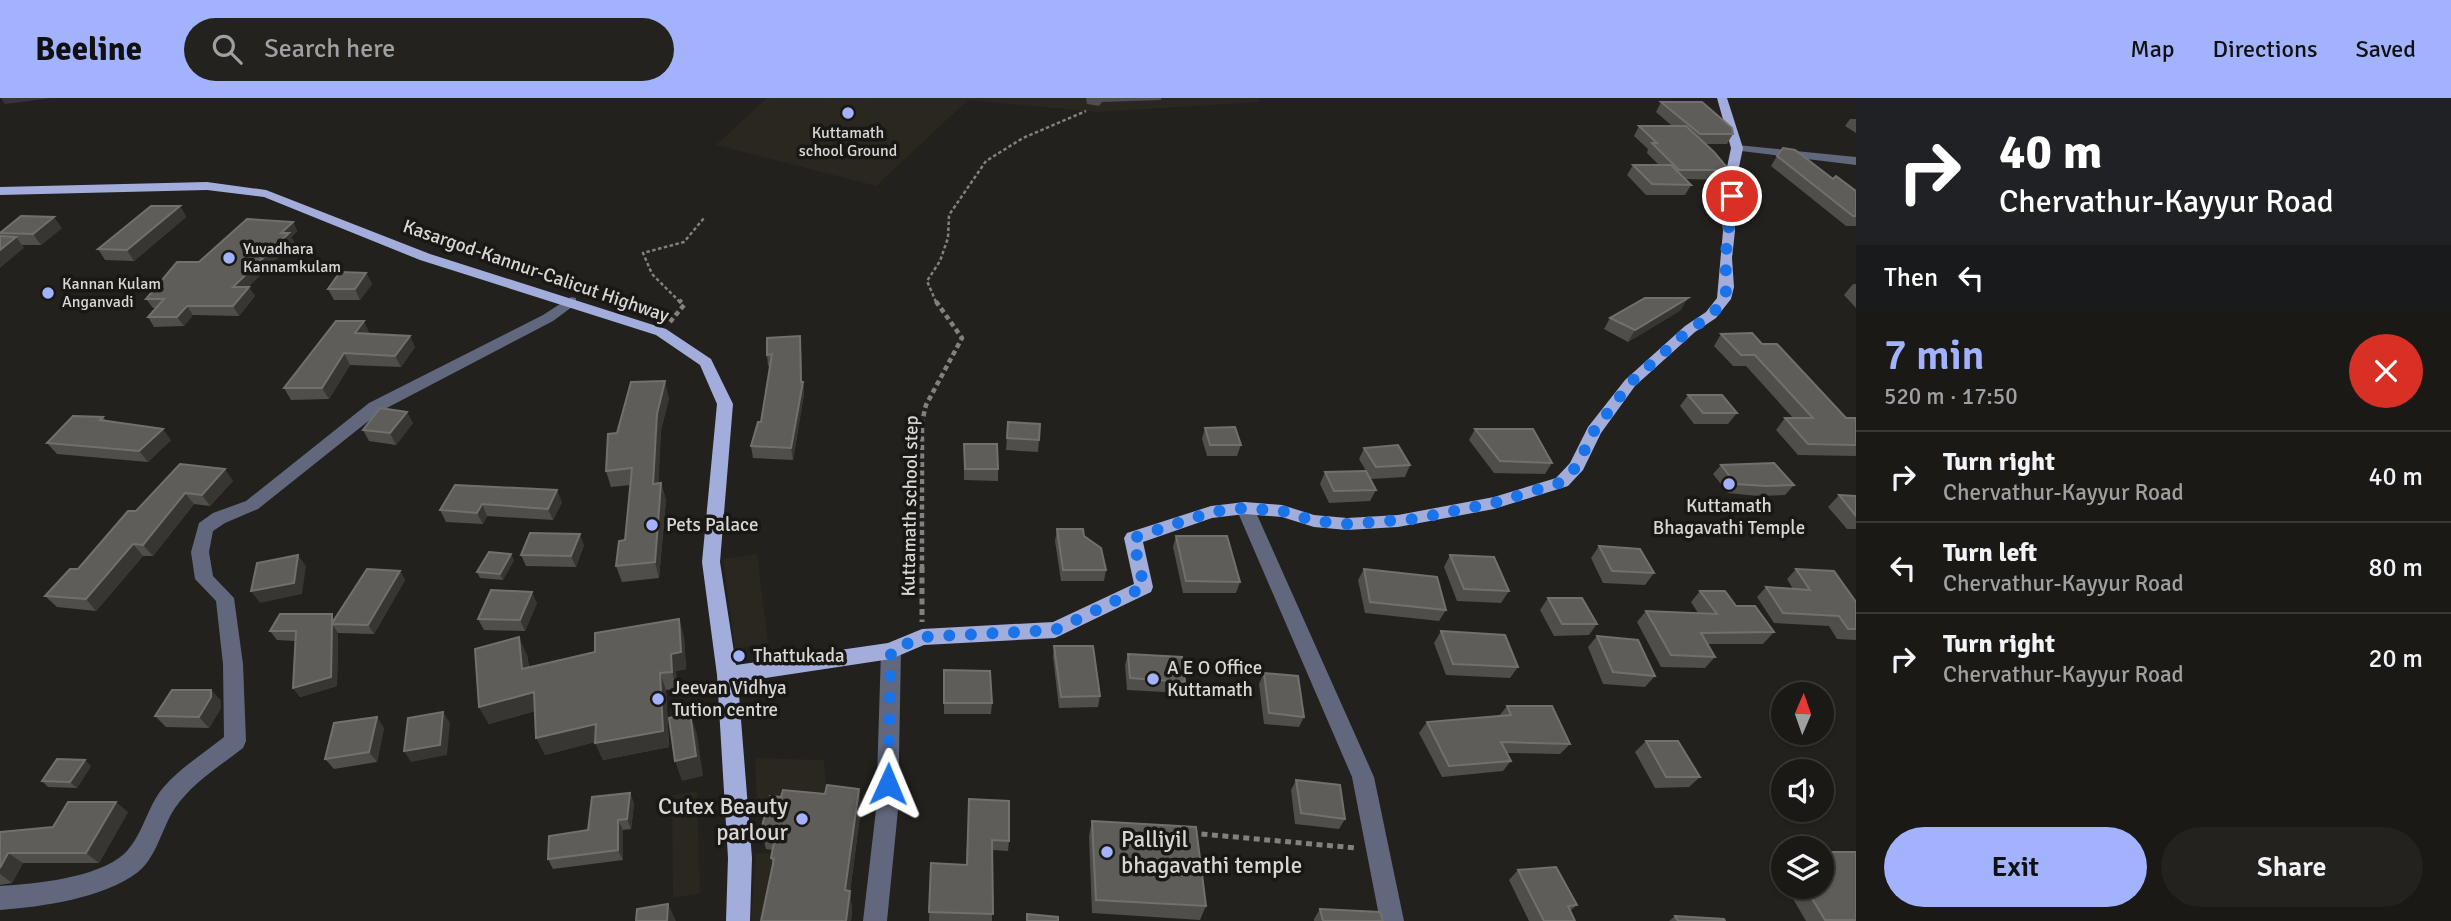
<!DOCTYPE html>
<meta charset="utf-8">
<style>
:root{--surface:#1a1916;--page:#23221f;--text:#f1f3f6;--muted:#9fa0a1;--line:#383835;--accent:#a2b2fd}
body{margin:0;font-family:Signika,sans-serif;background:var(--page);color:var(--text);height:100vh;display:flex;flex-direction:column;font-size:26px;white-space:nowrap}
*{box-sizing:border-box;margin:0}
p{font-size:23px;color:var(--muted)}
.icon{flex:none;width:38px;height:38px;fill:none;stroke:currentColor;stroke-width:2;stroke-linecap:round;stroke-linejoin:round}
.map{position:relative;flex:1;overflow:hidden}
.drawer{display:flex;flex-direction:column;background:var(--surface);width:595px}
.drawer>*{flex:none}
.top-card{background:#202124;color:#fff;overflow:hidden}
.needle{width:46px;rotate:2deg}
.buttons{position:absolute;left:1771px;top:584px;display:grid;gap:14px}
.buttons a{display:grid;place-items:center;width:63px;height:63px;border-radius:50%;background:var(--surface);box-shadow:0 2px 5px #0004,0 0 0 2px var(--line);font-size:35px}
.pin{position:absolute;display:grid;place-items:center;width:60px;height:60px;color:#fff;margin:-30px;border:4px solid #fff;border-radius:50%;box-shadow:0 2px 7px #0007}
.me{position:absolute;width:77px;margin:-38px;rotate:1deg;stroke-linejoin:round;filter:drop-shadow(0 0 5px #0008)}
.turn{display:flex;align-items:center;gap:24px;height:147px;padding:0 28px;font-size:32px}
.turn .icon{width:91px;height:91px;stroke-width:2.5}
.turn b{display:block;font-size:49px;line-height:60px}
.then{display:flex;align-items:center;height:66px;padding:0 28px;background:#0003;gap:14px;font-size:26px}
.round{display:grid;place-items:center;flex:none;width:74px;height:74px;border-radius:37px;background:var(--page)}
.head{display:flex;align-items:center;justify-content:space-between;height:119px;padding:0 28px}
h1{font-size:42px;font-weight:600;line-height:52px;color:var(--accent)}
.button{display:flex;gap:14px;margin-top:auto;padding:14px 28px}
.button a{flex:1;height:80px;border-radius:42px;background:var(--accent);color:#111;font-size:28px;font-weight:600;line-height:80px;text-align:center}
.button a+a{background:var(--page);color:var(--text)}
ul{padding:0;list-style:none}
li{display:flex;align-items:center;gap:21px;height:91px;padding:0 28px;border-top:2px solid var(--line)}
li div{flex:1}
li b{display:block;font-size:26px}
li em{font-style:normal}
header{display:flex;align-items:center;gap:42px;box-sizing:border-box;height:98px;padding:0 35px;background:var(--accent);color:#111}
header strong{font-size:33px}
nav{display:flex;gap:38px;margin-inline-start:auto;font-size:24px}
.search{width:490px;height:63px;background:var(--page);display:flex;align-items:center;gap:18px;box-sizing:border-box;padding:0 24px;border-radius:38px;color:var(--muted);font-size:26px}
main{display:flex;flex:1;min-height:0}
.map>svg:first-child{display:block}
.built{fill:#2a271e}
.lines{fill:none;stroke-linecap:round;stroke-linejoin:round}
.path-far2{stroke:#82817f;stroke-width:2.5;stroke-dasharray:3.5 2.5;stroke-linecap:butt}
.path-far1{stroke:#82817f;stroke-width:4.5;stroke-dasharray:5 3.5;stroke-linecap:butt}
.path{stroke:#82817f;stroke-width:5;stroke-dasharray:6 4.5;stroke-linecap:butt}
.minor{fill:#61677d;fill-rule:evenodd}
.major{fill:#a2addb;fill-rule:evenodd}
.wall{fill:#4f4e4a}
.shaded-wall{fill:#373632}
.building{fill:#5e5d59;stroke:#71706d;stroke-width:2}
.route{stroke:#1a73e8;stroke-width:12;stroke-dasharray:0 21.6}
.poi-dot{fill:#a2b2fd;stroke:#191815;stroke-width:2.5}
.labels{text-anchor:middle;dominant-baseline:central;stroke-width:7;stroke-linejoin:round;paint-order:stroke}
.far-poi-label{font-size:16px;fill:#d8d7d5;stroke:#191815;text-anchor:start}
.street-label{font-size:19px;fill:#d8d7d5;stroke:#191815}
.poi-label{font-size:19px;fill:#d8d7d5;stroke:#191815;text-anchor:start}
.near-poi-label{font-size:23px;fill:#d8d7d5;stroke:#191815;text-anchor:end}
</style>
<header>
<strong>Beeline</strong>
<div class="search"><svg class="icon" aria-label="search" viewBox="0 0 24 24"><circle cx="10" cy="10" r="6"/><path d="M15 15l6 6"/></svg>Search here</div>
<nav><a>Map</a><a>Directions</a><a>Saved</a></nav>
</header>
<main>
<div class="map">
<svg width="1856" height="823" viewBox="0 0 1856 823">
<rect width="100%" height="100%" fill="#22211e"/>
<!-- built -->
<path class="built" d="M767,0H1259L1260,4L1097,14L968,2L876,88L716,47Z
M757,456L768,545L735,551L723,461Z
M755,660L824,662L828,705L757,709Z
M697,693L700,795L673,800L672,697Z
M756,755L777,756L766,823H751Z"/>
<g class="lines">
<!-- path-far2 -->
<path class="path-far2" d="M680,204L652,176L643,155L684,144L704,120
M936,204L927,183L940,163L948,140L949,117L986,63L1023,40L1086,13"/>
<!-- path-far1 -->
<path class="path-far1" d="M670,224L684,207L679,202
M922,471V324L926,307L962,240L935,202"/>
<!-- path -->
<path class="path" d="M922,469V524
M1191,735L1356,750"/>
<!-- minor -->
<path class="minor" d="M1737,47L1856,59V67L1733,52V48Z
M571,199L576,200V206L553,223L381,313L258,411L225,425L213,433L209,454L213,478L234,500L243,566L246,643L243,650C220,668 192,685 175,710C162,729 157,759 138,774C104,800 42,809 0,812V788C35,786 97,780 124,756C141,740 146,714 159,695C176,672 202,657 224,639L223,566L216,503L195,481L191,454L199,425L213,415L246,403L369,305L543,217Z
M1245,404L1251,406L1254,410L1374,679L1404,823H1380L1352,679L1236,410L1239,406Z
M891,545L898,547L901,553L898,712L887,823H863L876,712L881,553L884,547Z"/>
<!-- major -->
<path class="major" d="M1717,0H1727L1743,50L1738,74V98L1733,106L1735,133L1732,160L1734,189L1731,201L1716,220L1695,234L1635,288L1601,335L1583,372L1568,388L1494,411L1398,429L1347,432L1314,429L1282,419L1245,416L1212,420L1143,444L1153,489L1151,494L1055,540L924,547L891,561L738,584L752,760L750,823H726L728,760L717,577L702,464L717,306L700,267L656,237L420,162L264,99L207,92L0,97V89L207,84L266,92L430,156L666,231L711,261L733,306L720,464L736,567L888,545L922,531L1053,524L1134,486L1124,440L1127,435L1211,408L1245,404L1282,407L1314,417L1347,420L1398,417L1494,399L1556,380L1570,365L1588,329L1625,282L1685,228L1706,214L1717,200L1723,133L1721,106L1726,98V74L1731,50Z"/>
</g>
<!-- wall -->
<path class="wall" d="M1086,0H1161V2L1102,4L1099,8L1087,6Z
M1661,4L1733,36L1727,46H1706L1729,72L1723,82L1686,81L1691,87L1685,97H1646L1627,77L1633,67H1659L1647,55L1648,51L1634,38L1639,28H1672L1656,14Z
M1850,21H1856V35L1845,28Z
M1777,58L1833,81L1856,93V128H1846L1771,68Z
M180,108L186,119L134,163L105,162L98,151Z
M293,124L297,133L291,139L294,144L248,189L255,198L239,218L193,217L184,228L154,229L148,219L156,210H153L146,201L199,164Z
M62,130L41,147H22L24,150L0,137V135Z
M366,175L372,186L360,202H334L328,191Z
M1853,186H1856V210L1844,197Z
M1681,212L1628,244L1604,231L1610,220Z
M369,234L368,236L415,249L401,269L350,267L329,301L291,302L284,290Z
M1721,236L1762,246L1846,320H1856V358L1798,357L1776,332L1785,320H1793L1746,268H1733L1714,248Z
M801,250L802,284H803L804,296L793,362L753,360L751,348L761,324L770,268H768L767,257Z
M1688,297L1737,315L1728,326H1694L1680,308Z
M669,300L661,332L658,385H661L666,402L659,480L622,484L616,468L625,442L631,387L611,389L606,373L617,335Z
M103,319L106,323L171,342L148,364L57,356L47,345Z
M1008,324L1039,342L1038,354L1006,352Z
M413,325L396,347L369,343L363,332Z
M1205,330L1241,347L1237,358H1207L1202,341Z
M1475,331L1552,365L1545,376L1494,375L1469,342Z
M964,346L998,371V383L964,382Z
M1364,350L1410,367L1405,379L1371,381L1359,361Z
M180,366L233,383L210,408L194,406L153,458H143L96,513L57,509L45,498L78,471L136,413Z
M1721,367L1794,387L1785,397L1758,398L1728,395L1713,376Z
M1325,374L1376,392L1370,403L1329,405L1320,386Z
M455,387L562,404L553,422L487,418L483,426L446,424L440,412Z
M1839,397L1856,398V431H1847L1828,409Z
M1057,431L1084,438L1106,472L1104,483H1061L1055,443Z
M1176,438L1240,484L1236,495H1183L1173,449Z
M584,447L576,469L526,468L521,457Z
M1599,448L1654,475L1645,487L1603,485L1591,460Z
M1450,457L1509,493L1501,505L1457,503L1444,469Z
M514,462L503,482L480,480L477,474Z
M1364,471L1446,512L1439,523L1365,515L1358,482Z
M1796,471L1856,504V542L1837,541L1829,528L1774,525L1757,499L1766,489L1793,491L1787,481Z
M400,473L405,482L374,536L338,535L337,588L300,599L293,590L295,543L277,542L270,533L335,521Z
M1700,493L1736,508L1774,534L1763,546H1707L1715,559L1705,570L1661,569L1637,524L1646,513L1698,515L1691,504Z
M1548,500L1597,526L1589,537L1554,538L1540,512Z
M537,505L525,533L484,532L478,521Z
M679,521L684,539L686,571L676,573L677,591L666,592L669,649L603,662L595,644L545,657L535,613L489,626L479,609L527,557L529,569L595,554Z
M1441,533L1518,569L1510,580L1446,577L1434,545Z
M1597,538L1655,578L1645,589L1603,586L1588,549Z
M1054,548L1100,598L1098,609L1059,610L1053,559Z
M1128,556L1185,584L1182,595L1127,592L1125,567Z
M944,572L992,605L991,616H944Z
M1264,575L1304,619L1299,629L1264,626L1259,586Z
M211,592L221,603V610L209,630L166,629L155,618Z
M1507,608L1570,646L1560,656L1507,655L1511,663L1503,673L1442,679L1419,635L1427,624L1499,618Z
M384,630L377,664L334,671L325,661Z
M1646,643L1700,679L1689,689L1655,690L1635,654Z
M91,668L77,690L48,689L42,683Z
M1296,682L1345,721L1339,731L1295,726L1291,692Z
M630,695L634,706L631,731L623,732V762L553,771L548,761L588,732Z
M969,701L1009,743L1008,753L992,752V823H929L931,765L966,767Z
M861,710L850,794L852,811L851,823H761L773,768L771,760L773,752L766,751L761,732Z
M128,714L99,765H23L12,785L0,787V734L53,729Z
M1092,723L1206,808L1200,822L1092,815L1089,738Z
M1783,754V785L1771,764Z
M1856,754V823H1806L1786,789H1822Z
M1518,772L1577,807L1570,813L1575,823H1529L1509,782Z
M1320,811L1383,823H1314V821Z
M1675,818L1725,823H1669Z"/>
<!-- shaded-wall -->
<path class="shaded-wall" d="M1,0H52L5,6Z
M180,108L186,119L134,163L127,152Z
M54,119L62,130L41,147L33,136Z
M293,124L297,133L291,139L294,144L239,198L233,189L281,135Z
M16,139L24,150L0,170V152Z
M366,175L372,186L360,202L355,191Z
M249,189L255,198L239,218L233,208Z
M1688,200L1681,212L1628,244L1635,232Z
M187,208L193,217L184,228L177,219Z
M364,223L369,234L361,246L355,235Z
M410,238L415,249L401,269L395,258Z
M800,238L802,291L803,284L804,296L793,362L791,350L801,284Z
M344,255L350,267L329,301L322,290Z
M665,283L669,300L661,332L658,402L653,386L657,316Z
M407,314L413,325L396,347L390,335Z
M163,331L171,342L148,364L139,353Z
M225,371L233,383L210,408L202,397Z
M661,385L666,402L659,480L655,464Z
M557,392L562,404L553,422L548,411Z
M185,395L194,406L153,458L143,447Z
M482,406L487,418L483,426L477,415Z
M580,436L584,447L576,469L571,458Z
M133,446L143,458L96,513L86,501Z
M511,456L514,462L503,482L500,476Z
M298,457L306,468L302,496L260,505L251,493Z
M400,473L405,482L374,536L368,527Z
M532,494L537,505L525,533L520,522Z
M679,521L684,539L686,571L676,573L677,591L672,574L671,556Z
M332,526L338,535L337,588L300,599L293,590Z
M519,539L527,557L531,588L522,571Z
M660,575L666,592L669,649L603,662L595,645Z
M211,592L221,603V610L209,630L199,619Z
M534,594L542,611L489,626L479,609Z
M443,614L450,625L447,657L411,664L404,653Z
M690,615L697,636L703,678L682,683L675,663Z
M377,619L384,630L377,664L369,654Z
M596,626L603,642L545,657L536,640Z
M85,662L91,668L77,690L70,684Z
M859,691L861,710L850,794L852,811L851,823H846L845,792Z
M630,695L634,706L631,731L627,721Z
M116,704L128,714L99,765L86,755Z
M618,722L623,732V762L618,752Z
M8,755L23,765L12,785L0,776V770Z
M668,806L676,823H667Z"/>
<!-- building -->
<path class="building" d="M1661,4H1702L1732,30L1733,36H1700Z
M1639,28H1686L1714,54L1729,72H1679L1652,45H1657Z
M1783,50L1795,52L1833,81L1836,78L1856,93V118H1853L1777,58Z
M1633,67H1671L1691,87L1652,86Z
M151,108H180L127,152L98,151Z
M21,118L54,119L33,136L0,135Z
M247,121L293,124L281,135H289L233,189H249L233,208H187L177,219H148L164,201H146L177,164H199Z
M0,138L16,139L0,152Z
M340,174L366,175L355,191H328Z
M1645,200H1688L1635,232L1610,220Z
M336,223H364L355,235L410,238L395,258L344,255L322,290H284Z
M1752,235L1762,246H1777L1846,320H1856V347L1808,346L1785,320H1813L1755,257H1741L1721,236Z
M800,238L801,284H803L791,350L751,348L758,324H761L772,256L767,257V240Z
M665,283L657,316L653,386L661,385L655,464L616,468L619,443L625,442L632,370L606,373L608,336L617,335L631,284Z
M1688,297H1722L1737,315H1703Z
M380,310L407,314L390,335L363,332Z
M73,318L103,319L100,322L163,331L139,353L47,345Z
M1008,324L1040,326L1039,342L1007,340Z
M1235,329L1241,347H1210L1205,330Z
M1475,331H1533L1552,365L1500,363Z
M964,346H997L998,371H965Z
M1398,347L1410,367L1376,369L1364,350Z
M1774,365L1794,387L1766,388L1736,386L1721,367Z
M180,366L225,371L202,397L185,395L143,447L133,446L86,501L45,498L70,471H78L128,413H136Z
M1366,373L1376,392L1334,393L1325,374Z
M455,387L557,392L548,411L482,406L477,415L440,412Z
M1839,397L1856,398V418Z
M1057,431H1083L1084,438L1101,450L1106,472H1063Z
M530,435L580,436L571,458L521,457Z
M1176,438H1227L1240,484L1186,483Z
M1599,448L1640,451L1654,475L1612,473Z
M489,454L511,456L500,476L477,474Z
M298,457L294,485L251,493L257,465Z
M1450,457L1494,459L1509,493L1464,491Z
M367,471L400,473L368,527L332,526L331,579L293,590L296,533H270L280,516H332V525Z
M1364,471L1437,479L1446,512L1370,504Z
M1796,471L1834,473L1856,504V531H1848L1839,518L1783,515L1766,489L1810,492Z
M491,492L532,494L520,522L478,521Z
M1700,493H1725L1736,508H1755L1774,534L1701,535L1715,559L1671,557L1646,513L1717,516Z
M1548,500H1582L1597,526H1562Z
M679,521L681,554L671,556L672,574L660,575L663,633L595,645L596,626L536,640L534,594L479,609L475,551L519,539L522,571L595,554V535Z
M1441,533L1505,537L1518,569L1453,566Z
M1597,538L1638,542L1655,578L1613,574Z
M1054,548H1093L1100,598L1061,599Z
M1128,556L1182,559L1185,584L1130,580Z
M944,572L990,573L992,605H944Z
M1264,575L1298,578L1304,619L1269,615Z
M172,592H211V599L199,619L155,618Z
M1507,608H1552L1570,646L1501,644L1511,663L1449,668L1427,624L1511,617Z
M443,614L440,647L404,653L408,620Z
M690,615L696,658L675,663L669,620Z
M377,619L369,654L325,661L334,625Z
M1646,643H1678L1700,679H1666Z
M57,661L85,662L70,684L42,683Z
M1296,682L1340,687L1345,721L1301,715Z
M827,687L859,691L845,792L850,793L846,823H761L774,761L771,760L776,734L761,732L770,698L781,699L783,692L825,696Z
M630,695L627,721L618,722V752L548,761L549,738L588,732L592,699Z
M969,701L1009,703V743L992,742L993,816L929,814L931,765L967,767Z
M68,704H116L86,755H8L0,770V734L53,729Z
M1092,723L1196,729L1206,808L1096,802Z
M1822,754H1856V822H1825L1805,789H1822Z
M1556,769L1577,807L1568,808L1575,823H1544L1518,772Z
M668,806L667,823H636L637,811Z
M1320,811L1380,814L1383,823H1323Z
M1027,816L1058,819V823H1027Z
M1675,818L1724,821L1725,823H1678Z"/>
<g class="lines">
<!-- route -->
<path class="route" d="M888,686L891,553L922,539L1055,532L1144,489L1133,440L1211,414L1245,410L1282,413L1314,423L1347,426L1415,421L1494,405L1562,384L1577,368L1594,333L1630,285L1690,231L1711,218L1724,201L1727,189L1725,160L1729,133L1727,106L1732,98"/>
</g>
<!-- markers -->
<g class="poi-dot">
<circle cx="848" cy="15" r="7"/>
<circle cx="229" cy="160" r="7"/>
<circle cx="48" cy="195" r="7"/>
<circle cx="1729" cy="386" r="7"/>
<circle cx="652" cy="427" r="7"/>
<circle cx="739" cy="558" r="7"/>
<circle cx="1153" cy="581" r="7"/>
<circle cx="658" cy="601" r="7"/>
<circle cx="802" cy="721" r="7"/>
<circle cx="1107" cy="754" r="7"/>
</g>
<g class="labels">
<!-- far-poi labels -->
<g class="far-poi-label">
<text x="848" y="35" text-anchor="middle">Kuttamath<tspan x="848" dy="18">school Ground</tspan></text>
<text x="243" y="151">Yuvadhara<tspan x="243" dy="18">Kannamkulam</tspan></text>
<text x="62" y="186">Kannan Kulam<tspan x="62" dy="18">Anganvadi</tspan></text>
</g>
<!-- street labels -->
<g class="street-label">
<text transform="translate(536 173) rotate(19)">Kasargod-Kannur-Calicut Highway</text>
<text transform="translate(910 408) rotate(-89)">Kuttamath school step</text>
</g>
<!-- poi labels -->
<g class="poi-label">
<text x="1729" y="408" text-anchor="middle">Kuttamath<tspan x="1729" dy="22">Bhagavathi Temple</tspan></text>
<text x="666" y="427">Pets Palace</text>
<text x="753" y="558">Thattukada</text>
<text x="1167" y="570">A E O Office<tspan x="1167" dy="22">Kuttamath</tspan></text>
<text x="672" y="590">Jeevan Vidhya<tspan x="672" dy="22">Tution centre</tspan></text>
</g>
<!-- near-poi labels -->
<g class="near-poi-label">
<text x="788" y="708">Cutex Beauty<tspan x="788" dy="26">parlour</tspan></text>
<text x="1121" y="741" text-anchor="start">Palliyil<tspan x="1121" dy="26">bhagavathi temple</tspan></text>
</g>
</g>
</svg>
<div class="buttons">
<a><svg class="needle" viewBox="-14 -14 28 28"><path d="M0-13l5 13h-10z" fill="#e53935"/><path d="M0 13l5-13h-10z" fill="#9fa0a1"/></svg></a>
<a><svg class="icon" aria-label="sound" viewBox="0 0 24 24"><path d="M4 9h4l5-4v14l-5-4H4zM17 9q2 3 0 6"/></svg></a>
<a><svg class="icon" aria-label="layers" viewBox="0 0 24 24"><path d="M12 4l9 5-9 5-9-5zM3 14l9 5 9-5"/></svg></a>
</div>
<div class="pin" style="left:1732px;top:98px;background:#d93025"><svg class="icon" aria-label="arrive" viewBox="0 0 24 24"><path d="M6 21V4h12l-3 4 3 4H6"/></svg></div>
<svg class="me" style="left:888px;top:686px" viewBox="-20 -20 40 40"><path d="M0-17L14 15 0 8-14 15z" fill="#1a73e8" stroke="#fff" stroke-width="4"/></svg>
</div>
<section class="drawer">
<div class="top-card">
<div class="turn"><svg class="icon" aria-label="right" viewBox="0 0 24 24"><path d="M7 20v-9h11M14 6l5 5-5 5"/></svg><div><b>40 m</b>Chervathur-Kayyur Road</div></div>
<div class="then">Then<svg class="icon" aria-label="left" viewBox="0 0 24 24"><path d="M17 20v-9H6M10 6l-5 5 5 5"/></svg></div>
</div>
<div class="head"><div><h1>7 min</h1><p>520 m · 17:50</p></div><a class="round" style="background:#d93025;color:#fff"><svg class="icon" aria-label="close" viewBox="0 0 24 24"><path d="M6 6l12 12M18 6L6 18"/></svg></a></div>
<ul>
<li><svg class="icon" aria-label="right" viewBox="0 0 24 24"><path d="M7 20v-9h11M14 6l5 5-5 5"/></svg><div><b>Turn right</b><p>Chervathur-Kayyur Road</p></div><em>40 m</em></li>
<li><svg class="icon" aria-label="left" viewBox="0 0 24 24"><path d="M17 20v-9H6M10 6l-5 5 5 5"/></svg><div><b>Turn left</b><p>Chervathur-Kayyur Road</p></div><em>80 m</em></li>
<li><svg class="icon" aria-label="right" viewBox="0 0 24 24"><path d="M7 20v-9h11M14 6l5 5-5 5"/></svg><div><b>Turn right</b><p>Chervathur-Kayyur Road</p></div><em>20 m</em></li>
</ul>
<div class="button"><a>Exit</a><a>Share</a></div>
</section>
</main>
